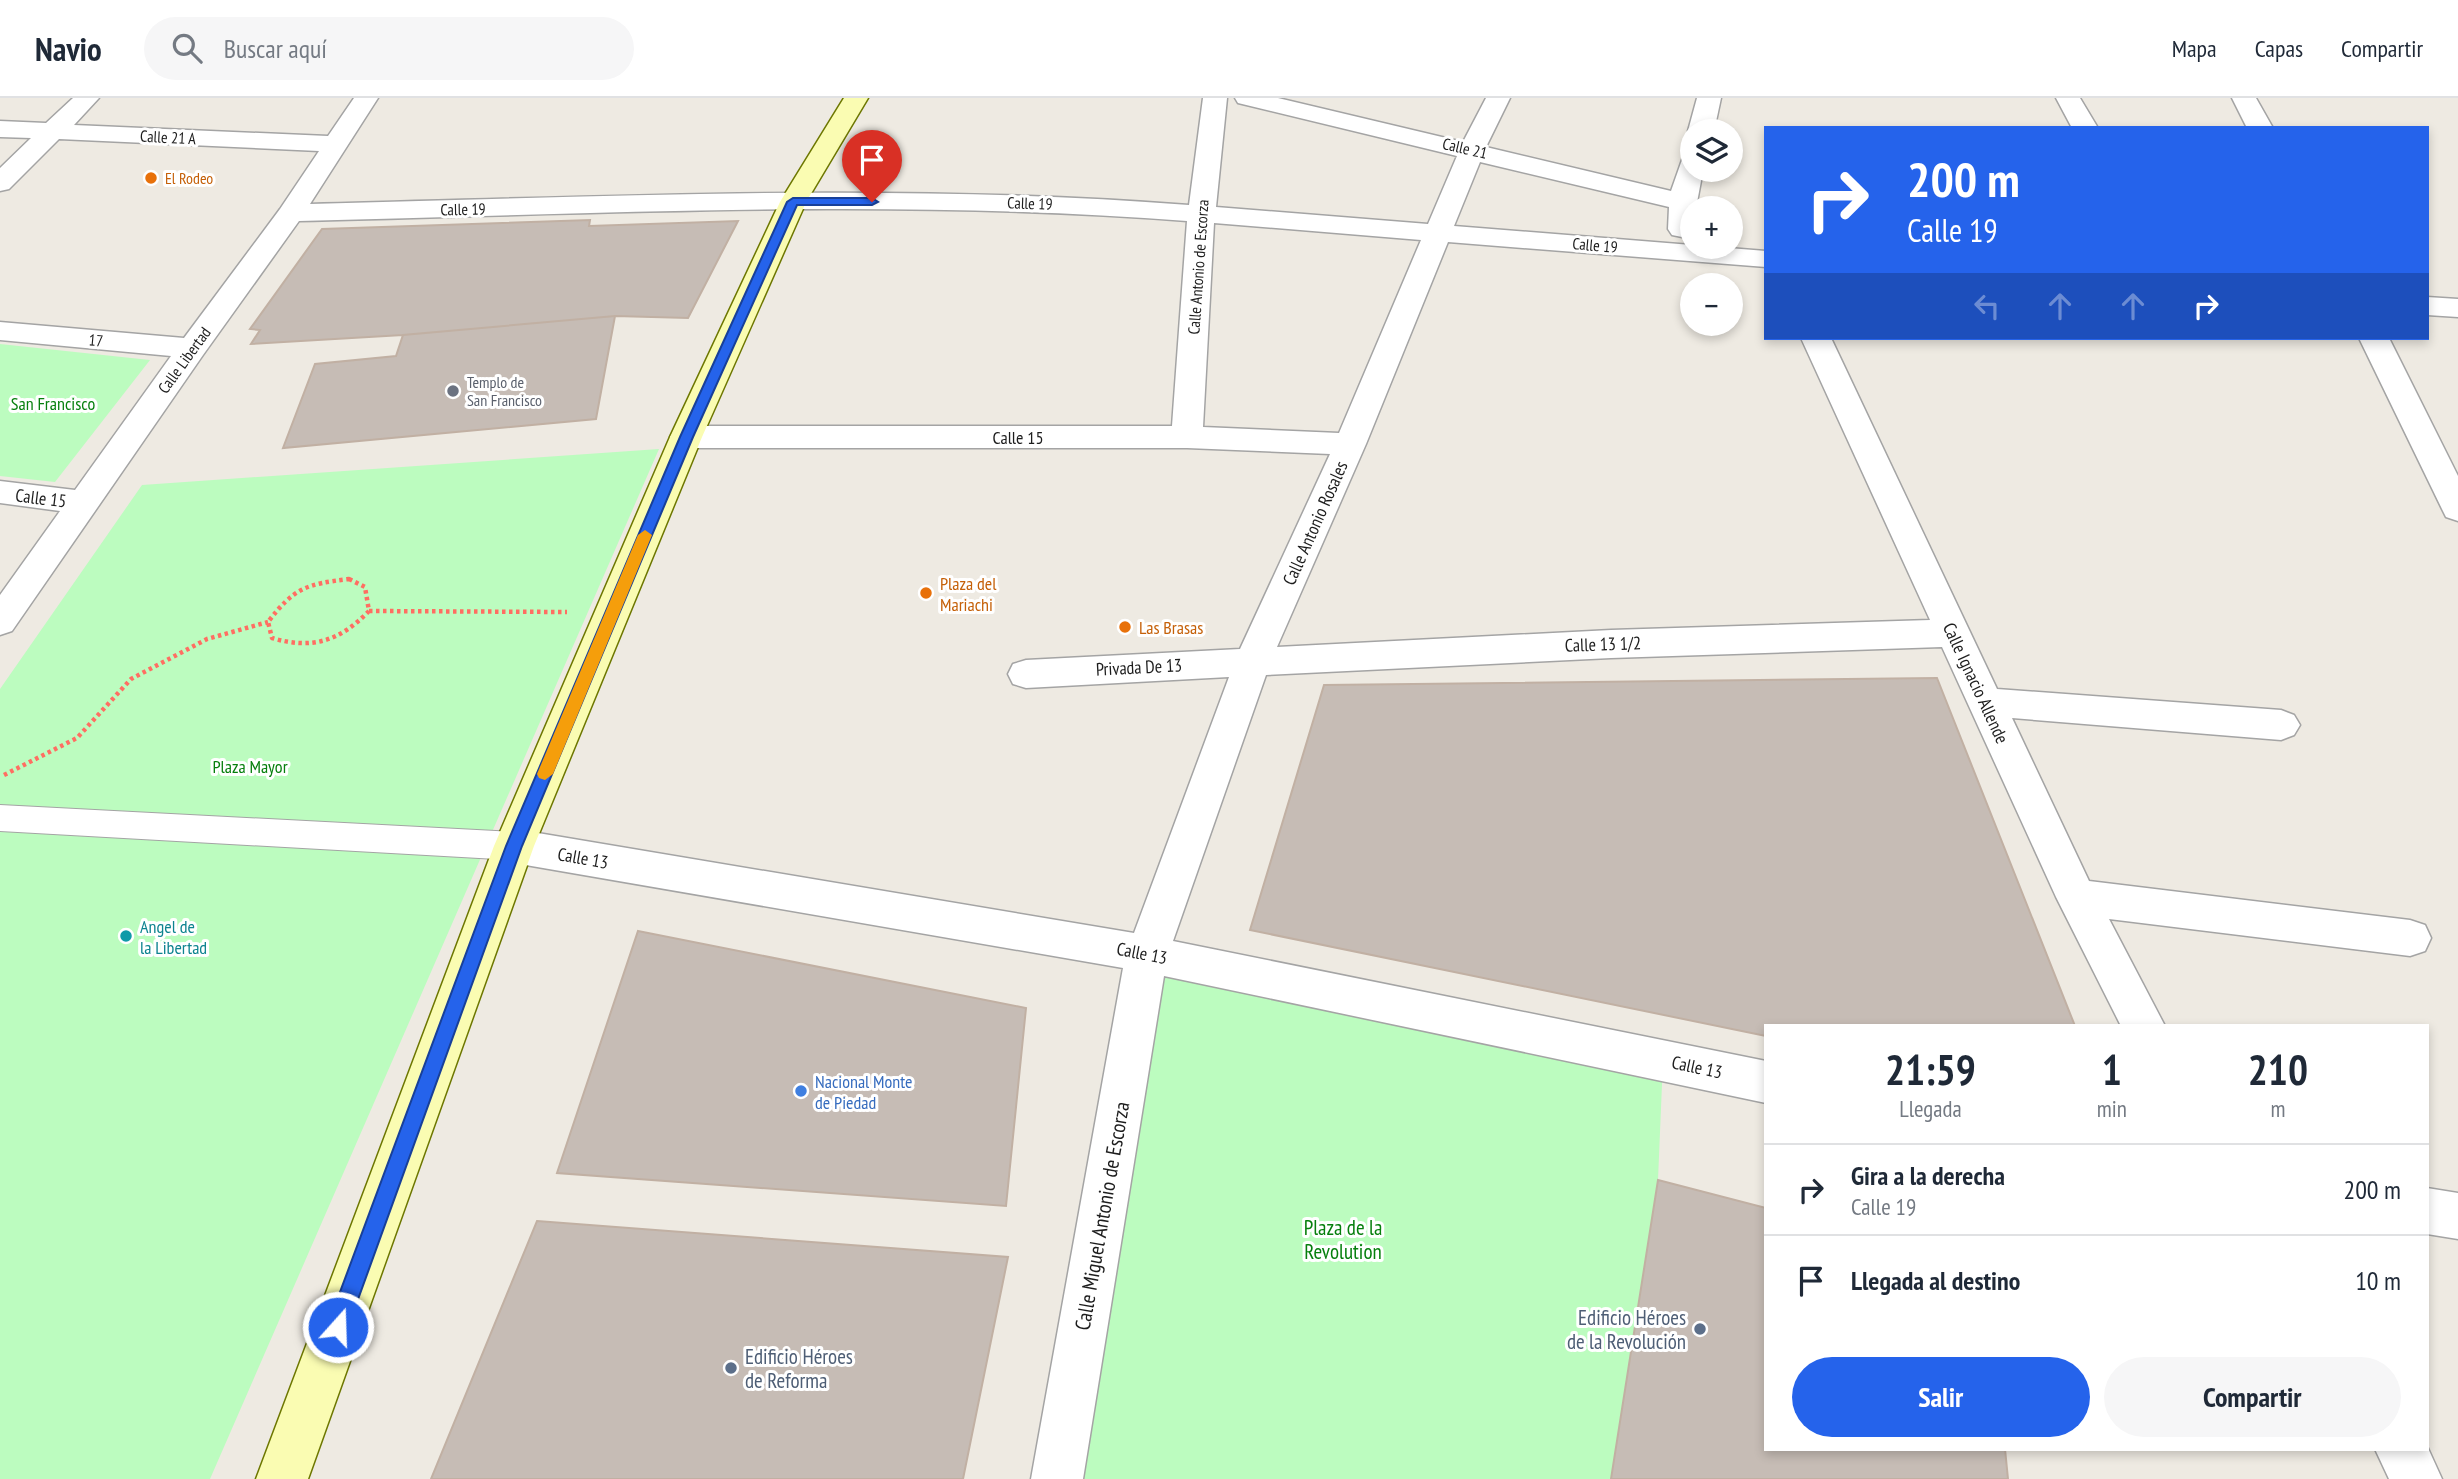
<!DOCTYPE html>
<html lang="es">
<meta charset="utf-8">
<style>
:root{--surface:#fff;--page:#f6f6f7;--text:#1f2937;--muted:#747a83;--line:#e0e1e3;--accent:#2563eb}
body{margin:0;font-family:"PT Sans Narrow",sans-serif;background:var(--page);color:var(--text);height:100vh;display:flex;flex-direction:column;font-size:26px;white-space:nowrap}
*{box-sizing:border-box;margin:0}
p{font-size:23px;color:var(--muted)}
.icon{flex:none;width:38px;height:38px;fill:none;stroke:currentColor;stroke-width:2;stroke-linecap:round;stroke-linejoin:round}
.map{position:relative;flex:1;overflow:hidden}
.panel{position:absolute;left:1764px;top:926px;width:665px;height:427px;display:flex;flex-direction:column;background:var(--surface);border-radius:0px;box-shadow:0 4px 10px #0003}
.panel>*{flex:none}
.top-card{position:absolute;left:1764px;top:28px;width:665px;height:214px;border-radius:0px;box-shadow:0 4px 10px #0003;background:#2563eb;color:#fff;overflow:hidden}
.tools{position:absolute;left:1680px;top:21px;display:grid;gap:14px}
.tools a{display:grid;place-items:center;width:63px;height:63px;border-radius:50%;background:var(--surface);box-shadow:0 4px 10px #0003;font-size:35px}
.pin{position:absolute;display:grid;place-items:center;width:60px;height:60px;color:#fff;margin:-72px -30px;border-radius:50% 50% 50% 0;rotate:-45deg;box-shadow:0 0 7px #0007}
.pin .icon{rotate:45deg}
.me{position:absolute;width:77px;margin:-38px;rotate:20deg;stroke-linejoin:round;filter:drop-shadow(0 0 5px #0008)}
.turn{display:flex;align-items:center;gap:24px;height:147px;padding:0 28px;font-size:32px}
.turn .icon{width:91px;height:91px;stroke-width:2.5}
.turn b{display:block;font-size:49px;line-height:60px}
.lanes{display:flex;align-items:center;height:66px;padding:0 28px;background:#0003;justify-content:center;gap:35px;direction:ltr}
.lanes .off{opacity:.35}
.eta{display:flex;justify-content:space-evenly;align-items:center;height:119px;text-align:center}
.eta b{font-size:42px;font-weight:700;line-height:49px}
.action{display:flex;gap:14px;margin-top:auto;padding:14px 28px}
.action a{flex:1;height:80px;border-radius:42px;background:var(--accent);color:#fff;font-size:28px;font-weight:700;line-height:80px;text-align:center}
.action a+a{background:var(--page);color:var(--text)}
ul{padding:0;list-style:none}
li{display:flex;align-items:center;gap:21px;height:91px;padding:0 28px;border-top:2px solid var(--line)}
li div{flex:1}
li b{display:block;font-size:26px}
li em{font-style:normal}
header{display:flex;align-items:center;gap:42px;box-sizing:border-box;height:98px;padding:0 35px;background:var(--surface);border-bottom:2px solid var(--line)}
header strong{font-size:33px}
nav{display:flex;gap:38px;margin-inline-start:auto;font-size:24px}
.search{width:490px;height:63px;background:var(--page);display:flex;align-items:center;gap:18px;box-sizing:border-box;padding:0 24px;border-radius:38px;color:var(--muted);font-size:26px}
.map>svg:first-child{display:block}
.park{fill:#bcfcbf}
.building{fill:#c6bcb5;stroke:#c1b0a3;stroke-width:2}
.lines{fill:none;stroke-linecap:round;stroke-linejoin:round}
.pedestrian-casing{stroke:#a4a4a4;stroke-width:2}
.minor-casing{stroke:#a4a4a4;stroke-width:3}
.secondary-casing{stroke:#6d7700;stroke-width:3}
.path{stroke:#ff6e62;stroke-width:4.5;stroke-dasharray:3.5 3.5;stroke-linecap:butt}
.pedestrian{fill:#fff;fill-rule:evenodd}
.minor{fill:#fff;fill-rule:evenodd}
.secondary{fill:#fafcb2;fill-rule:evenodd}
.route{fill:#2563eb;stroke:#184099;stroke-width:2}
.slow{fill:#f59e0b}
.food-dot{fill:#e8710a;stroke:#fff;stroke-width:2.5}
.worship-dot{fill:#6b7280;stroke:#fff;stroke-width:2.5}
.culture-dot{fill:#0f9aa8;stroke:#fff;stroke-width:2.5}
.shop-dot{fill:#3f7fe0;stroke:#fff;stroke-width:2.5}
.service-dot{fill:#5c6f8a;stroke:#fff;stroke-width:2.5}
.labels{text-anchor:middle;dominant-baseline:central;stroke-width:6;stroke-linejoin:round;paint-order:stroke}
.far-street-label{font-size:16px;fill:#1d1d1d;stroke:#fff}
.far-food-label{font-size:16px;fill:#c56008;stroke:#fff;text-anchor:start}
.far-worship-label{font-size:16px;fill:#5b616d;stroke:#fff;text-anchor:start}
.park-label{font-size:18px;fill:#067f0d;stroke:#fff}
.street-label{font-size:18px;fill:#1d1d1d;stroke:#fff}
.food-label{font-size:18px;fill:#c56008;stroke:#fff;text-anchor:start}
.culture-label{font-size:18px;fill:#0d838f;stroke:#fff;text-anchor:start}
.shop-label{font-size:18px;fill:#366cbe;stroke:#fff;text-anchor:start}
.near-street-label{font-size:21px;fill:#1d1d1d;stroke:#fff}
.near-park-label{font-size:21px;fill:#067f0d;stroke:#fff}
.near-service-label{font-size:21px;fill:#4e5e75;stroke:#fff;text-anchor:end}
</style>
<header>
<strong>Navio</strong>
<div class="search"><svg class="icon" aria-label="search" viewBox="0 0 24 24"><circle cx="10" cy="10" r="6"/><path d="M15 15l6 6"/></svg>Buscar aquí</div>
<nav><a>Mapa</a><a>Capas</a><a>Compartir</a></nav>
</header>
<div class="map">
<svg width="2458" height="1381" viewBox="0 0 2458 1381">
<rect width="100%" height="100%" fill="#eeeae2"/>
<!-- park -->
<path class="park" d="M0,246L150,262L55,384L0,378Z
M659,351L210,1381H0V591L142,387Z
M1147,856L1663,962L1658,1082L1611,1381H1058Z"/>
<!-- building -->
<path class="building" d="M590,122L589,128L738,123L688,220L615,218L403,237L251,246L260,232L250,231L322,131Z
M615,218L596,321L283,350L315,266L396,258L403,237Z
M1937,580L2075,928H1766V938L1250,832L1324,587Z
M638,833L1026,910L1006,1108L557,1075Z
M1658,1082L1766,1110V1351H2005L2008,1381H1611Z
M537,1123L1008,1159L963,1381H431Z"/>
<g class="lines">
<defs>
<path id="pedestrian" d="M0,707L514,734L525,738L530,748L525,758L514,762L0,733Z"/>
<path id="minor" d="M73,0H99L74,27L328,38L354,0H378L310,106C603,99 897,84 1189,107L1203,0H1227L1216,109L1428,126L1457,58L1238,5L1235,0H1278L1463,44L1486,0H1510L1486,49L1671,93L1683,59L1692,57V72H1703L1696,110H1692V136L1682,139L1672,137L1668,131L1669,109L1480,64L1454,128L1766,153V169L1448,144L1366,346L1277,549L1611,532L1930,522L1801,240H1831L1997,591L2281,612L2294,617L2300,627L2294,637L2281,642L2012,620L2089,783L2410,822L2425,827L2431,840L2425,853L2410,858L2109,821L2165,928H2121L2056,799L1942,549L1611,560L1266,577L1173,843L1766,963V1005L1164,878L1083,1381H1031L1123,870L514,765L500,760L494,748L500,736L514,731L1134,835L1229,579L1026,590L1013,586L1008,576L1013,566L1026,562L1240,551L1330,356L1187,350H686L675,346L670,339L675,332L686,328H1172L1187,123C892,100 595,116 299,123L203,257L12,533L0,537V497L60,413L0,405V383L75,392L171,258L0,242V224L184,240L280,111L319,53L59,41L9,91L0,93V70L31,40L0,39V23L46,25ZM1214,125L1421,142L1339,335L1203,329Z
M1697,0H1721L1714,33H1692V38L1688,33Z
M2056,0H2080L2098,30H2072Z
M2232,0H2256L2273,30H2247Z
M2427,199L2458,201V219L2427,217Z
M2359,240H2389L2458,378V423L2446,419L2442,411Z
M2427,1090L2458,1095V1141L2427,1136Z
M2427,1348L2442,1381H2389L2375,1351H2427Z"/>
<path id="secondary" d="M844,0H868L806,104L702,339L534,748L308,1381H256L494,748L670,339L780,104Z"/>
</defs>
<!-- pedestrian casing -->
<use href="#pedestrian" class="pedestrian-casing"/>
<!-- minor casing -->
<use href="#minor" class="minor-casing"/>
<!-- secondary casing -->
<use href="#secondary" class="secondary-casing"/>
<!-- path -->
<path class="path" d="M349,481L365,489L369,513C340,543 312,552 272,540L268,524C294,490 306,486 349,481Z
M369,513L567,514
M4,677L77,640L131,581L207,541L268,524"/>
<!-- pedestrian -->
<use href="#pedestrian" class="pedestrian"/>
<!-- minor -->
<use href="#minor" class="minor"/>
<!-- secondary -->
<use href="#secondary" class="secondary"/>
</g>
<!-- route -->
<path class="route" d="M793,100H872L878,104L872,107H797L693,339L522,748L348,1229L345,1236L338,1239L330,1236L327,1229L506,748L680,339L787,104Z"/>
<!-- slow -->
<path class="slow" d="M645,432L652,437L553,676L545,682L539,680L537,676L638,437Z"/>
<!-- markers -->
<g class="food-dot">
<circle cx="151" cy="80" r="7"/>
<circle cx="926" cy="495" r="7"/>
<circle cx="1125" cy="529" r="7"/>
</g>
<circle class="worship-dot" cx="453" cy="293" r="7"/>
<circle class="culture-dot" cx="126" cy="838" r="7"/>
<circle class="shop-dot" cx="801" cy="993" r="7"/>
<g class="service-dot">
<circle cx="1700" cy="1231" r="7"/>
<circle cx="731" cy="1270" r="7"/>
</g>
<g class="labels">
<!-- far-street labels -->
<g class="far-street-label">
<text transform="translate(168 39) rotate(3)">Calle 21 A</text>
<text transform="translate(1465 50) rotate(13)">Calle 21</text>
<text transform="translate(1030 105) rotate(2)">Calle 19</text>
<text transform="translate(463 111) rotate(-1)">Calle 19</text>
<text transform="translate(1595 147) rotate(5)">Calle 19</text>
<text transform="translate(1198 169) rotate(-86)">Calle Antonio de Escorza</text>
<text transform="translate(96 242) rotate(5)">17</text>
<text transform="translate(184 262) rotate(-54)">Calle Libertad</text>
</g>
<!-- far-food labels -->
<g class="far-food-label">
<text x="165" y="80">El Rodeo</text>
</g>
<!-- far-worship labels -->
<g class="far-worship-label">
<text x="467" y="284">Templo de<tspan x="467" dy="18">San Francisco</tspan></text>
</g>
<!-- park labels -->
<g class="park-label">
<text x="53" y="305">San Francisco</text>
<text x="250" y="668">Plaza Mayor</text>
</g>
<!-- street labels -->
<g class="street-label">
<text x="1018" y="339">Calle 15</text>
<text transform="translate(41 400) rotate(7)">Calle 15</text>
<text transform="translate(1315 425) rotate(-66)">Calle Antonio Rosales</text>
<text transform="translate(1603 546) rotate(-2)">Calle 13 1/2</text>
<text transform="translate(1139 569) rotate(-3)">Privada De 13</text>
<text transform="translate(1976 585) rotate(65)">Calle Ignacio Allende</text>
<text transform="translate(583 760) rotate(10)">Calle 13</text>
<text transform="translate(1142 855) rotate(11)">Calle 13</text>
<text transform="translate(1697 969) rotate(12)">Calle 13</text>
</g>
<!-- food labels -->
<g class="food-label">
<text x="940" y="485">Plaza del<tspan x="940" dy="21">Mariachi</tspan></text>
<text x="1139" y="529">Las Brasas</text>
</g>
<!-- culture labels -->
<g class="culture-label">
<text x="140" y="828">Angel de<tspan x="140" dy="21">la Libertad</tspan></text>
</g>
<!-- shop labels -->
<g class="shop-label">
<text x="815" y="983">Nacional Monte<tspan x="815" dy="21">de Piedad</tspan></text>
</g>
<!-- near-street labels -->
<g class="near-street-label">
<text transform="translate(1102 1118) rotate(-80)">Calle Miguel Antonio de Escorza</text>
</g>
<!-- near-park labels -->
<g class="near-park-label">
<text x="1343" y="1129">Plaza de la<tspan x="1343" dy="24">Revolution</tspan></text>
</g>
<!-- near-service labels -->
<g class="near-service-label">
<text x="1686" y="1219">Edificio Héroes<tspan x="1686" dy="24">de la Revolución</tspan></text>
<text x="745" y="1258" text-anchor="start">Edificio Héroes<tspan x="745" dy="24">de Reforma</tspan></text>
</g>
</g>
</svg>
<div class="tools">
<a><svg class="icon" aria-label="layers" viewBox="0 0 24 24"><path d="M12 4l9 5-9 5-9-5zM3 14l9 5 9-5"/></svg></a>
<a>+</a>
<a>−</a>
</div>
<div class="pin" style="left:872px;top:104px;background:#d93025"><svg class="icon" aria-label="arrive" viewBox="0 0 24 24"><path d="M6 21V4h12l-3 4 3 4H6"/></svg></div>
<svg class="me" style="left:338px;top:1229px" viewBox="-20 -20 40 40"><circle r="17" fill="#2563eb" stroke="#fff" stroke-width="3"/><path d="M0-11L8 9 0 5-8 9z" fill="#fff"/></svg>
<div class="top-card">
<div class="turn"><svg class="icon" aria-label="right" viewBox="0 0 24 24"><path d="M7 20v-9h11M14 6l5 5-5 5"/></svg><div><b>200 m</b>Calle 19</div></div>
<div class="lanes"><svg class="icon off" aria-label="left" viewBox="0 0 24 24"><path d="M17 20v-9H6M10 6l-5 5 5 5"/></svg><svg class="icon off" aria-label="ahead" viewBox="0 0 24 24"><path d="M12 20V5M6 11l6-6 6 6"/></svg><svg class="icon off" aria-label="ahead" viewBox="0 0 24 24"><path d="M12 20V5M6 11l6-6 6 6"/></svg><svg class="icon" aria-label="right" viewBox="0 0 24 24"><path d="M7 20v-9h11M14 6l5 5-5 5"/></svg></div>
</div>
<section class="panel">
<div class="eta">
<div><b>21:59</b><p>Llegada</p></div>
<div><b>1</b><p>min</p></div>
<div><b>210</b><p>m</p></div>
</div>
<ul>
<li><svg class="icon" aria-label="right" viewBox="0 0 24 24"><path d="M7 20v-9h11M14 6l5 5-5 5"/></svg><div><b>Gira a la derecha</b><p>Calle 19</p></div><em>200 m</em></li>
<li><svg class="icon" aria-label="arrive" viewBox="0 0 24 24"><path d="M6 21V4h12l-3 4 3 4H6"/></svg><div><b>Llegada al destino</b></div><em>10 m</em></li>
</ul>
<div class="action"><a>Salir</a><a>Compartir</a></div>
</section>
</div>
